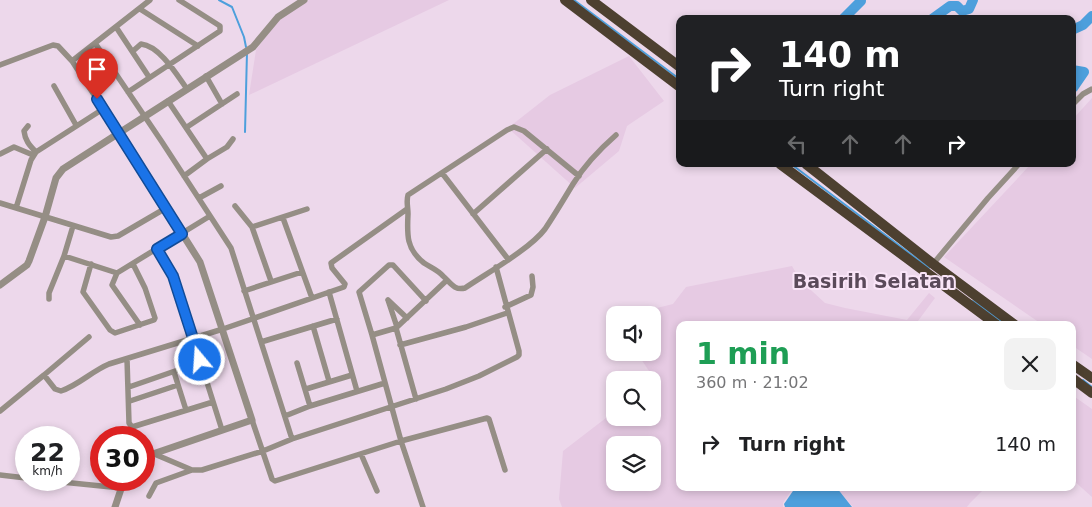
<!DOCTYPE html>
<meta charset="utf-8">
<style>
:root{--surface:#fff;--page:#f2f2f2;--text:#202124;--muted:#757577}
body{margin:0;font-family:"DejaVu Sans",sans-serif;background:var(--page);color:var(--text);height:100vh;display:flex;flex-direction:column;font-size:19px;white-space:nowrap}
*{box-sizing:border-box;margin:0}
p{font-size:16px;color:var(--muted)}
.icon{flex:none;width:28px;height:28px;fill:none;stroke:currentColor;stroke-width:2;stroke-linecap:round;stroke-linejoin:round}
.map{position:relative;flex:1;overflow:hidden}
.sheet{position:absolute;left:676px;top:321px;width:400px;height:170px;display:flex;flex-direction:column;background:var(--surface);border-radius:10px;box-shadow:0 2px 8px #0003}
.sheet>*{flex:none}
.hud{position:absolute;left:676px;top:15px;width:400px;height:152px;border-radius:10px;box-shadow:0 2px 8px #0003;background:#202124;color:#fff;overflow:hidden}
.fabs{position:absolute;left:606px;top:306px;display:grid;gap:10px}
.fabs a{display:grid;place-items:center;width:55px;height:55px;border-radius:10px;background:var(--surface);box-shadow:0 2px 8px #0003;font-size:25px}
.speed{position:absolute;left:15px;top:426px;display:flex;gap:10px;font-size:25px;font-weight:700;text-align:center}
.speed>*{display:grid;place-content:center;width:65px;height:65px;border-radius:50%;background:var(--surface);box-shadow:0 2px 8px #0003;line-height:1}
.speed small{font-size:12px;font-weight:400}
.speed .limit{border:8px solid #d22;background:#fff;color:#111}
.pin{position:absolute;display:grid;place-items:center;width:42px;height:42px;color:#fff;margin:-51px -21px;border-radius:50% 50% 50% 0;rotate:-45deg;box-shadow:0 0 5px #0007}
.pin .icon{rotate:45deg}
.me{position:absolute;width:55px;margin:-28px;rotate:342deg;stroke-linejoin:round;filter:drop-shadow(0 0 4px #0008)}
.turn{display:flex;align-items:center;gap:18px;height:105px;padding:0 20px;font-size:22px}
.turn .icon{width:65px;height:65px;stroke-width:2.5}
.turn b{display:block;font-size:35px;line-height:42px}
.lanes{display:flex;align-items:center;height:48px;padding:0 20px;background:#0003;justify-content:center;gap:25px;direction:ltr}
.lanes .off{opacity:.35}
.round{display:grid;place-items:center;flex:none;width:52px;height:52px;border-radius:10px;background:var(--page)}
.overview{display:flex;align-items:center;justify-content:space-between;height:85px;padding:0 20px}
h1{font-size:30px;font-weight:800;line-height:38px;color:#1e9e55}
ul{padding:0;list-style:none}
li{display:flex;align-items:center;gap:15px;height:75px;padding:0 20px}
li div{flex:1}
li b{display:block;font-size:19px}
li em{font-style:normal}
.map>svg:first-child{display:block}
.built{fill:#e6cae3;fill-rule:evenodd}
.water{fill:#4d9fdc}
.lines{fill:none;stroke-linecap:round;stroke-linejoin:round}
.stream{stroke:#4d9fdc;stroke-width:2}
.river{stroke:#4d9fdc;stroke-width:10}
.minor{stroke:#958e85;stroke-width:5.5}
.tertiary{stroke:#958e85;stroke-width:7}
.trunk{stroke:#4d4030;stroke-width:10}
.route-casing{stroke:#114b97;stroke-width:12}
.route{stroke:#1a73e8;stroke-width:9}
.labels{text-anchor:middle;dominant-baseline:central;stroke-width:4;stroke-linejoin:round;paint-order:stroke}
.quarter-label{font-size:19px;font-weight:bold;fill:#5b4a5a;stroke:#fae5f8}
</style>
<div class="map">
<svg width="1092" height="507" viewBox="0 0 1092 507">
<rect width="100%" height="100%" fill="#edd8eb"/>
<!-- built -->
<path class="built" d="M309,0H449L249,95L256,50L278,20Z
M629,56L664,101L627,126L619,151L575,188L508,128L550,95Z
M1092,98V359L1073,346L1072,325H1043L944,257L1031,164H1072L1073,119Z
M792,266L800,280L825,303L845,308L907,320L929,293L935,298L915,325H680V488H793L783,503V507H562L559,499L563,451L615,411V418H652L653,383L655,380L637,353L652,352V315H645L653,309L673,304L686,287ZM615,445H652V482H615Z
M1072,395L1092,409V497L1073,480Z
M837,488H985L970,503L967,507H853Z"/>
<!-- water -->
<path class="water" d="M795,488H837L852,507H785L784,504Z"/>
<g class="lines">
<!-- stream -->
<path class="stream" d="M219,0L232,7L244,37L246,47
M574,0L678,78
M245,132L247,52
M791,164L929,268
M973,301L1007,325
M1083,380L1092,387"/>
<!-- river -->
<path class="river" d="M843,19L861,1
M932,19L950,6H957L962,11L969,9L973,0
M1072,30L1083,25L1092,16
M1072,70L1084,72L1073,88"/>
<!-- minor -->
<path class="minor" d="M140,9L198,46
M116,27L149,77
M95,43L162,142L231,248L292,439
M133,51L141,44C160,46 177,75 187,89
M72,61L150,0
M0,65L53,45L58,46L72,61L119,133
M206,76L222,104
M54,86L76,125
M128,92L220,31V26L179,0
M168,101L207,159
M1072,105L1083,94L1092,89
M28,126L24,131C25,140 29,145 36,152
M187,127L237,94
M0,154L14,147L33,155
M442,173L508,259
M184,176L207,159L227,147L233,139
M579,176L524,131L514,127L507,130L408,195C406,201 408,207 408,214C407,234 406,249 424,263C430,267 438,270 443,276C450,282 454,291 465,288C487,273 530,249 545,229C555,214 564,199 573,184C584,166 600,149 616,135
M199,198L221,186
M0,203L111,237L118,236L166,208
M235,206L252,227L271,281
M16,208L31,160L36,152L103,109
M473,214L547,149
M283,218L312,298
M252,227L307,209
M157,249L173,276L176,284L222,430
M64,256L117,273
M91,264L83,292L110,330L115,333L154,320L155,318L145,288L133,264
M933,264L988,198L1019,164
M244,291L302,272
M329,292L357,391
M49,299V293L64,256L73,226
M388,300L397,327
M388,300L407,318
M505,307L531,295L533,287L532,276
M140,325L112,285L117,273L210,216
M313,326L329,381
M396,328L416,399
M372,335L359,292L389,265H393L426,301
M261,342L337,319
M400,345L466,327L507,313
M127,359L129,423L132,427L213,402
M297,363L310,406
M174,372L186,410
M44,375L89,337
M129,387L201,362
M306,389L352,375
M130,401L178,385
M0,411L44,375L55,389L61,391C79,385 92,371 109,364L223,329L344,287L345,284L332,268L331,263L407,209
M285,416L310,406L385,383
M252,420L272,479L275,481L401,441L487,418L489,419L505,470
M152,453L192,470H202L263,451L292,439L446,389L479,376L517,357L519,355V351L496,267
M361,454L377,491
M0,475L26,478
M42,480L121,488
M149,496L156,483L192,470
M423,507L401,441L372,335L396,328L447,280"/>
<!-- tertiary -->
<path class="tertiary" d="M119,133L200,262L252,420L144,457
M0,285L27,265L29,261L45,217L56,178L63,169L253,47L278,17L304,0
M115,507L124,480"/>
<!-- trunk -->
<path class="trunk" d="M565,0L680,87
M591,0L680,67
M780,164L997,325
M806,164L933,264L1015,325
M1072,364L1092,378
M1072,378L1092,393"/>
</g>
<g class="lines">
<defs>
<path id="route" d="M97,99L182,234L157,249L173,276L200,360"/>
</defs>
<!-- route casing -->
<use href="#route" class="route-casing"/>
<!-- route -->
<use href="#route" class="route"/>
</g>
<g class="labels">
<!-- quarter labels -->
<g class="quarter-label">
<text x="874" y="281">Basirih Selatan</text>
</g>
</g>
</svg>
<div class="fabs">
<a><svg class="icon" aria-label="sound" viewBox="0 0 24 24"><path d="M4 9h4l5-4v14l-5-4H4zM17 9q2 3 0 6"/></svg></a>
<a><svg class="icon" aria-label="search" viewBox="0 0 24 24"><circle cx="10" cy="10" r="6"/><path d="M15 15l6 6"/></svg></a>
<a><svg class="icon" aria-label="layers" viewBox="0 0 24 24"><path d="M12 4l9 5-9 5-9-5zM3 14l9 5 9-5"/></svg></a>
</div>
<div class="speed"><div>22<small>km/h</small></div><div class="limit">30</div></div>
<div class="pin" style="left:97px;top:99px;background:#d93025"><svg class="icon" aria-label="arrive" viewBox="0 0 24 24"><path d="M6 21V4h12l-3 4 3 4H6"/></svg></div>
<svg class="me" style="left:200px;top:360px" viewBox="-20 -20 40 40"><circle r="17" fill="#1a73e8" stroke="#fff" stroke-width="3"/><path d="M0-11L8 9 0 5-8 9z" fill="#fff"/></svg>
<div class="hud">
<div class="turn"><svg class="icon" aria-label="right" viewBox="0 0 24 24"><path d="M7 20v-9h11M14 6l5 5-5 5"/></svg><div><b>140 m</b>Turn right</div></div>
<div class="lanes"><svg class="icon off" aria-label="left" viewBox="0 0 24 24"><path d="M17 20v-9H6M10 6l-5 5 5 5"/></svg><svg class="icon off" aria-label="ahead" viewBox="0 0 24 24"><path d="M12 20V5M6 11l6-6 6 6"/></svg><svg class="icon off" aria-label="ahead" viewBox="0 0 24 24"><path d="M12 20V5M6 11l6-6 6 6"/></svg><svg class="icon" aria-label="right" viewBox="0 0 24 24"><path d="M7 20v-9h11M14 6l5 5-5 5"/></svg></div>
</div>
<section class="sheet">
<div class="overview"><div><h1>1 min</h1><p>360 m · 21:02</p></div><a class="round"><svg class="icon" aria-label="close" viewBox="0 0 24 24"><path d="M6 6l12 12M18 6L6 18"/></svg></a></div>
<ul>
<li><svg class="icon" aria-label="right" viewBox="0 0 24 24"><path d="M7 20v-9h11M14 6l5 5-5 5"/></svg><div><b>Turn right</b></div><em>140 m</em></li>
</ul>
</section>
</div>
